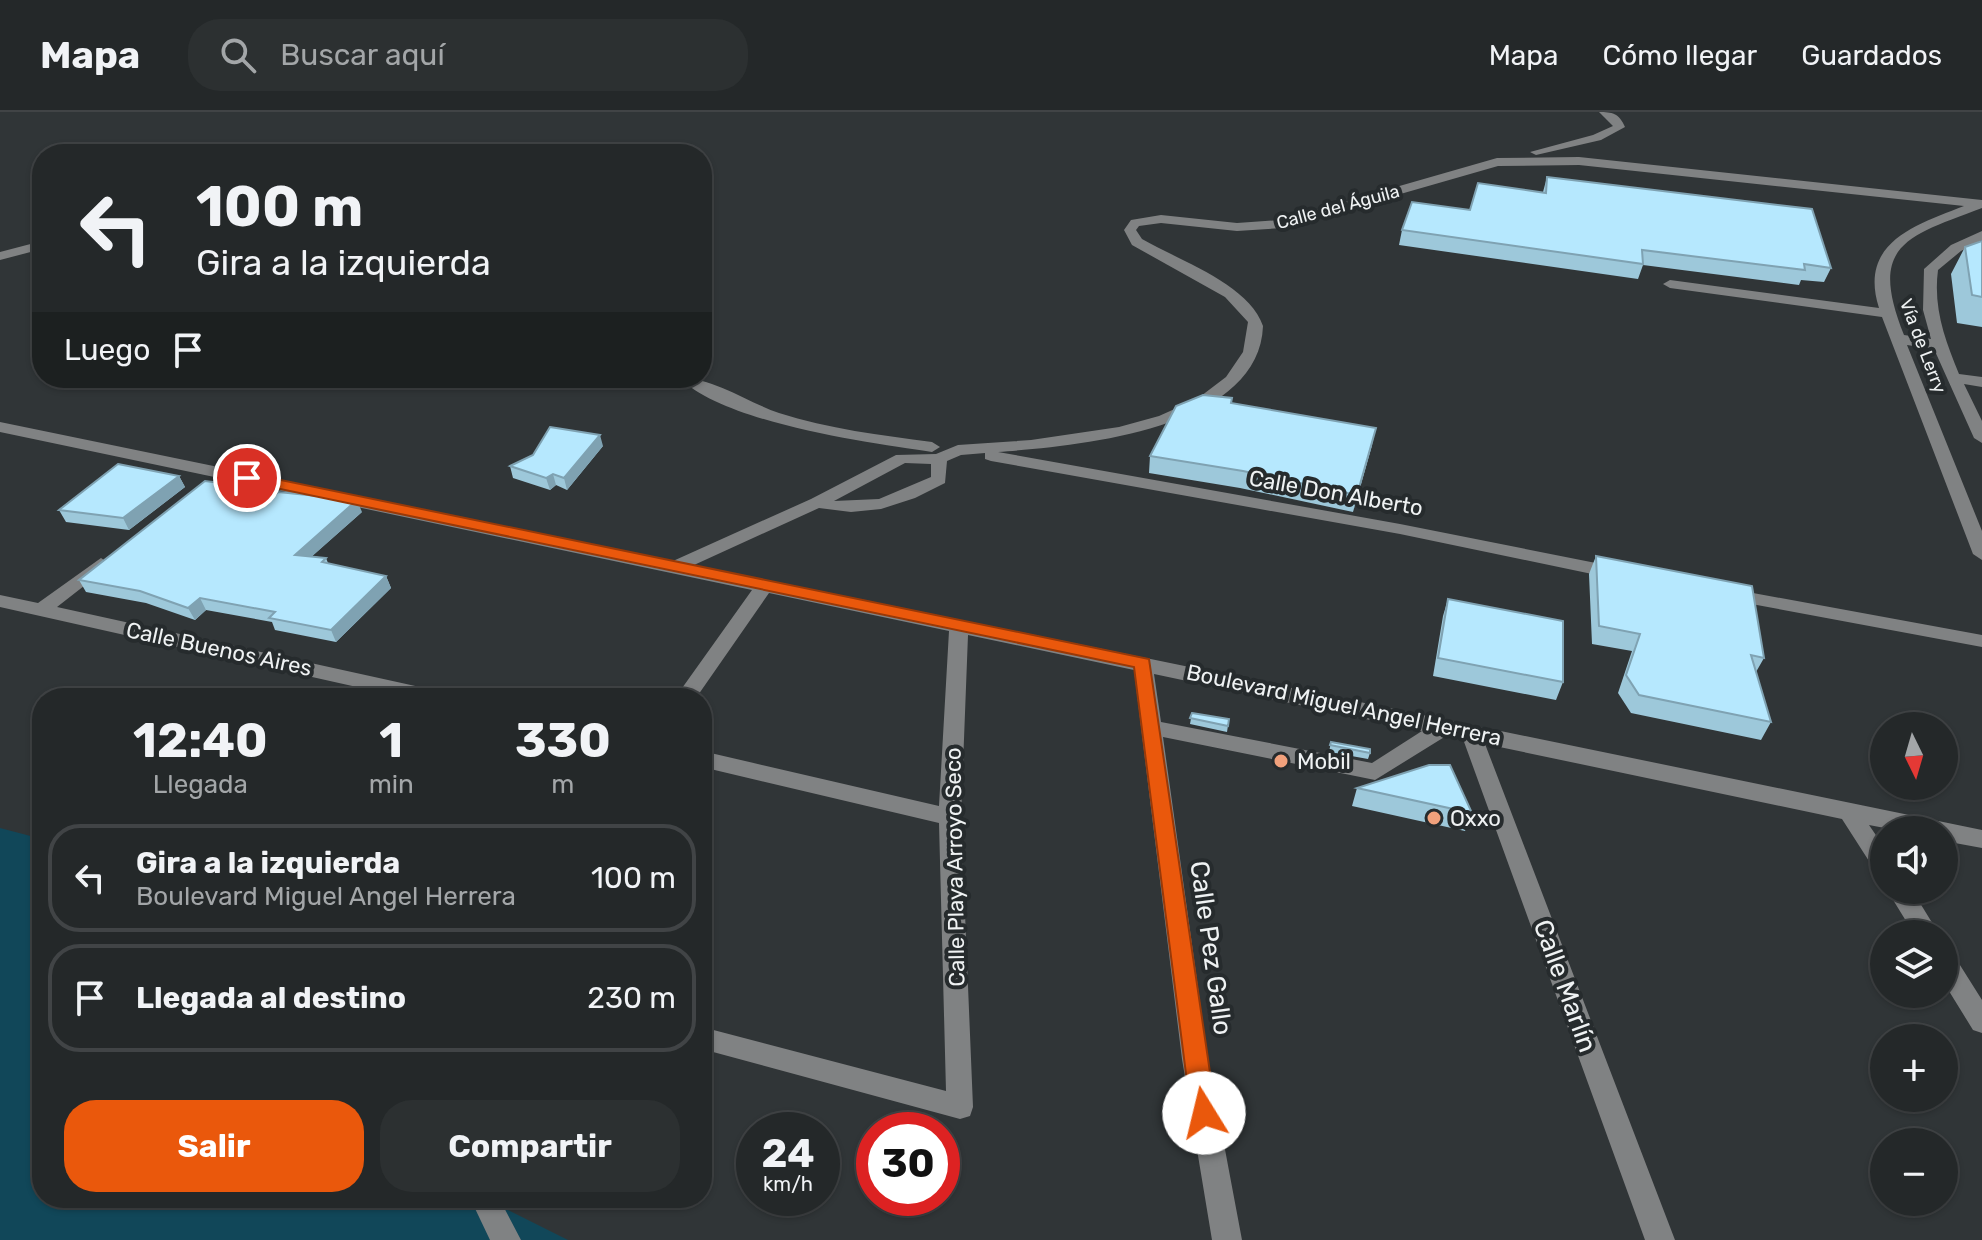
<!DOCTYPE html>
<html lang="es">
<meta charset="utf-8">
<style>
:root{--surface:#242829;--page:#2c3031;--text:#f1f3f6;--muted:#a3a6a8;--line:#414446;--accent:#ea580c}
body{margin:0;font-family:Rubik,sans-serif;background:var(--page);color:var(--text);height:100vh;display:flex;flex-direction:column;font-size:30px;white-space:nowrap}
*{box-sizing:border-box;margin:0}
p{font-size:26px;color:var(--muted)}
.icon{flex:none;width:44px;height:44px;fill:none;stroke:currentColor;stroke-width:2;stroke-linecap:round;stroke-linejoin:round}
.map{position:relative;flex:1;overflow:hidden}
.details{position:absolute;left:32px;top:576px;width:680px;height:520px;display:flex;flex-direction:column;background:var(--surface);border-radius:32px;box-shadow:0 2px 6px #0004,0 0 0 2px var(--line)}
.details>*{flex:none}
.top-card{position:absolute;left:32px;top:32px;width:680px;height:244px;border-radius:32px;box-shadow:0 2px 6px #0004,0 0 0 2px var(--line);background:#242829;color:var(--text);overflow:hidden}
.needle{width:52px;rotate:175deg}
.controls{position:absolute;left:1870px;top:600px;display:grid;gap:16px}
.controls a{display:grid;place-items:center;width:88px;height:88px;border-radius:50%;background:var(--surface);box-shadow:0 2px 6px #0004,0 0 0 2px var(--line);font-size:40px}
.speed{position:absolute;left:736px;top:1000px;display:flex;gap:16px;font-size:40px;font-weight:700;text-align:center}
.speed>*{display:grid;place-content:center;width:104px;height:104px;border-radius:50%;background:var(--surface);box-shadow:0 2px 6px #0004,0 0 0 2px var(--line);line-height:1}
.speed small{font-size:20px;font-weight:400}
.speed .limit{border:12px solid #d22;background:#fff;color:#111}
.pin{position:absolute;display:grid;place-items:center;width:68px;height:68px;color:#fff;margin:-34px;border:4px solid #fff;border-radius:50%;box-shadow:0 2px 8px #0007}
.me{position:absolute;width:88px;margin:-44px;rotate:351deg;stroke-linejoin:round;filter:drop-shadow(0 0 6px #0008)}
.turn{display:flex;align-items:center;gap:28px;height:168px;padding:0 32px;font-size:36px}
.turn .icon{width:104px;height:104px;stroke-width:2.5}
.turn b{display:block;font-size:56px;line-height:68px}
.then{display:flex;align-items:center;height:76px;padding:0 32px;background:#0003;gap:16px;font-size:30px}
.eta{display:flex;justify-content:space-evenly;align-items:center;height:136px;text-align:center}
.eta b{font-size:48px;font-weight:700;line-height:56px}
.button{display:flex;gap:16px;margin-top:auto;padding:16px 32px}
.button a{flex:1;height:92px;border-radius:32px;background:var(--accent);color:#fff;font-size:32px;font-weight:700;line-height:92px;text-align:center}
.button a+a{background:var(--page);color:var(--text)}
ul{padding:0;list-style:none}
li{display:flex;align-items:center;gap:24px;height:108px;margin:0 16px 12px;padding:0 16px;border:4px solid var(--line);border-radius:32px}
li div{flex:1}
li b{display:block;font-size:30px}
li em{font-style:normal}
header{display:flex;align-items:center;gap:48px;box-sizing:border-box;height:112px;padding:0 40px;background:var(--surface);border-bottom:2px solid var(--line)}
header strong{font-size:38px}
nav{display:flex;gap:44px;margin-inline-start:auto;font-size:28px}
.search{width:560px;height:72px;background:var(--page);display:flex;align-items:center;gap:20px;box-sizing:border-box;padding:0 28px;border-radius:32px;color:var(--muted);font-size:30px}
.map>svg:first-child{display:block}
.green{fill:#114759}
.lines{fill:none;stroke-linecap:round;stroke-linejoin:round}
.minor{fill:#808283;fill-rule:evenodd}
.wall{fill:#9dc8da}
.shaded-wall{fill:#7fa2b2}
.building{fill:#b6e8fe;stroke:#7fa2b2;stroke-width:2}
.route{fill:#ea580c;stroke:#983908;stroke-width:2}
.poi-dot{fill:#f1a17c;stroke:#262b2d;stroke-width:3}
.labels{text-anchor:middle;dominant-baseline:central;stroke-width:8;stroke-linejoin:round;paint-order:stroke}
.far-street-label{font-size:18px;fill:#eff2f3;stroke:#262b2d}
.street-label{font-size:22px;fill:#eff2f3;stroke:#262b2d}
.poi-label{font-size:22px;fill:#eff2f3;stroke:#262b2d;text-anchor:start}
.near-street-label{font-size:26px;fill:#eff2f3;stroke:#262b2d}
</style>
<header>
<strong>Mapa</strong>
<div class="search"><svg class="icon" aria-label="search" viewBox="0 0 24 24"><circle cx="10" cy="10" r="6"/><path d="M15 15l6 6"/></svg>Buscar aquí</div>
<nav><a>Mapa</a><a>Cómo llegar</a><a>Guardados</a></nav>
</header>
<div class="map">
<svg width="1982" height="1128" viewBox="0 0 1982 1128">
<rect width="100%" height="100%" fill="#303537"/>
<!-- green -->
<path class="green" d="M0,716L42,727V1086H484L568,1128H0Z"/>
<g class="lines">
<!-- minor -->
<path class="minor" d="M1599,0C1612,0 1619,1 1625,15L1601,28L1536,43L1530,40L1593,23L1613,14Z
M1579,45L1982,88V96C1905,125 1868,133 1904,223L1931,227L1923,198L1924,157L1951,133L1982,119V128L1961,139L1938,158C1933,196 1945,228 1959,262L1982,265V275L1964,272L1982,309V331L1974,326L1934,237L1907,233L1982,419V448L1973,442L1882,205L1670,176L1663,172L1670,168L1879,196C1858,130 1916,113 1964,94L1579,53L1498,54L1282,116L1237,119L1161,111L1139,114L1136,118L1142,127C1178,148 1249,172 1263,214C1259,319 1075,334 998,340L1400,412L1616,455L1622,457L1625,461L1622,465L1616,467L1400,422L991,349L985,347V341L961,343L947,349L945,371L915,386L881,397L851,400L819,396L694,453L1982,718V736L1944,729V718H1895L1869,713L1884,735V763L1876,760L1842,707L1485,632L1675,1128H1645L1463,627L1446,624L1375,668L1163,625L1208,947L1242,1128H1212L1182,947L1134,558L968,523L961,705L973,995L970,1004L960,1007L702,937V915L946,979L939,711L702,655V639L939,694L949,519L769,481L696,586H675L752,478L0,320V310L673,449L811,387L896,343L936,342L958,333L1031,328L1119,315L1159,304L1197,287L1226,265L1243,240L1248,210L1225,185L1132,133L1124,118L1131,108L1161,103L1237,111L1281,108L1497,46ZM905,351L931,352V365L879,387L834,389ZM1154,562L1422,619L1372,651L1161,610Z
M42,129V137L0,148V140Z
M680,266C714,266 747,290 779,301C828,317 881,323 932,330L940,335L932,340C870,331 724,311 680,266Z
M101,446L110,452L107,456L57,495L438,579L448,586H406L0,495V483L38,491Z
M1726,476L1982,523V535L1719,486L1717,482Z
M1887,778H1912L1939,822H1914Z
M1944,839L1953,842L1982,888V921L1973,918L1944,871Z
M470,1086H499L521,1128H490Z"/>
</g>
<!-- wall -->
<path class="wall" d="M1547,65L1831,156L1824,170L1801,168L1799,173L1643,153L1638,167L1399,133L1402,118L1470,98L1543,80Z
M1982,129V215L1957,211L1951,162L1965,135Z
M1232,286V291L1372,333L1353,400L1240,376L1149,361L1150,344Z
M603,334L567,378L556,373L550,378L513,366L510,354Z
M179,364L185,375L129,418L66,410L59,398Z
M362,400L312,444L326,446L328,451L386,464L391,476L336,530L275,518L272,510L206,498L195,508L146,491L86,480L79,468Z
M1596,444L1764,546L1756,560L1771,610L1761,628L1631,601L1618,581L1632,539L1592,532L1589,462Z
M1448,487L1563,570L1556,588L1433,564L1443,504Z
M1192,601L1229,607L1227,620L1190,612Z
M1331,630L1370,641L1368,647L1329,640Z
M1357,676L1472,701L1465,719L1352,694Z"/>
<!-- shaded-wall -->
<path class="shaded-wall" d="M1376,316L1372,333L1353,400L1357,383Z
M600,323L603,334L567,378L564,366Z
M553,362L556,373L550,378L546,366Z
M179,364L185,375L129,418L123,406Z
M357,388L362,400L300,455L295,443Z
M386,464L391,476L336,530L331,518Z
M200,486L206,498L195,508L188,496Z"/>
<!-- building -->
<path class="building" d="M1547,65L1812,97L1831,156L1804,152L1805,158L1642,138L1643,152L1402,118L1412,90L1470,98L1478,71L1546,81Z
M1982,129V185L1972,183L1965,135Z
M1203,283L1232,286L1231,291L1376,316L1357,383L1243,359L1150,344L1176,294Z
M550,315L600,323L564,366L553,362L546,366L510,354L533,343Z
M118,352L179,364L123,406L59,398Z
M226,368L272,386L278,380L357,388L295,443L326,446L322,450L386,464L331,518L269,506L275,500L200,486L188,496L140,479L79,468L205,369L221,371Z
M1596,444L1752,474L1764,546L1751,543L1771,610L1639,583L1626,563L1640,522L1599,514Z
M1448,487L1563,509V570L1438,546Z
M1192,601L1229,607L1228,614L1190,606Z
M1331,630L1370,637V641L1330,633Z
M1429,653H1450L1472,701L1357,676Z"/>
<!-- route -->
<path class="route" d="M247,361L1149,547L1216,1001L1213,1009L1204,1013L1195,1009L1191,1001L1134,555L242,369V363Z"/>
<!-- markers -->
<g class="poi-dot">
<circle cx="1281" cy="649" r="8"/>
<circle cx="1434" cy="706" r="8"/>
</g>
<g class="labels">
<!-- far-street labels -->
<g class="far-street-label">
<text transform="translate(1338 95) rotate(-15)">Calle del Águila</text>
<text transform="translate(1923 234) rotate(69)">Vía de Lerry</text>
</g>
<!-- street labels -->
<g class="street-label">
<text transform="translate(1336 381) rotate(10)">Calle Don Alberto</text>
<text transform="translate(219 537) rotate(12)">Calle Buenos Aires</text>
<text transform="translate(1344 593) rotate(12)">Boulevard Miguel Angel Herrera</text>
<text transform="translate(955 755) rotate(-91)">Calle Playa Arroyo Seco</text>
</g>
<!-- poi labels -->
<g class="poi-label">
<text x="1297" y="649">Mobil</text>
<text x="1450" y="706">Oxxo</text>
</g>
<!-- near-street labels -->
<g class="near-street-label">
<text transform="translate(1211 836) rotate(82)">Calle Pez Gallo</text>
<text transform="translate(1565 874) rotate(70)">Calle Marlín</text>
</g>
</g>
</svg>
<div class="controls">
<a><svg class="needle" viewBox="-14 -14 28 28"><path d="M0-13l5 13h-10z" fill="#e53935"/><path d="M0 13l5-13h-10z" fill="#a3a6a8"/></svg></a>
<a><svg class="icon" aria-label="sound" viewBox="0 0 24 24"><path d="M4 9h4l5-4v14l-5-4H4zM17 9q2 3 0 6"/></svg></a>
<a><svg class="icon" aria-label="layers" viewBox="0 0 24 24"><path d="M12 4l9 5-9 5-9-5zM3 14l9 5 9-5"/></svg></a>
<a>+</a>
<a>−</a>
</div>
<div class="speed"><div>24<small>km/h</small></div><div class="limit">30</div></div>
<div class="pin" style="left:247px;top:366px;background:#d93025"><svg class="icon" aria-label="arrive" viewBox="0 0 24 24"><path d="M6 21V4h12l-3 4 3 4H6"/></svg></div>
<svg class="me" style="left:1204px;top:1001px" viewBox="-20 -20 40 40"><circle r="19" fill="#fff"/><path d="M0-13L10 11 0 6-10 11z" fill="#ea580c"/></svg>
<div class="top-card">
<div class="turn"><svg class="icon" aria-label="left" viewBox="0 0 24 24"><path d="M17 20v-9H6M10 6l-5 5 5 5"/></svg><div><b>100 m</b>Gira a la izquierda</div></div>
<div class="then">Luego<svg class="icon" aria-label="arrive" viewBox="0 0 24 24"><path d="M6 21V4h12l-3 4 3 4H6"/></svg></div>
</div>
<section class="details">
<div class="eta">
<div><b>12:40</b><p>Llegada</p></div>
<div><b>1</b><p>min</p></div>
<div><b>330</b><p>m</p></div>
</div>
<ul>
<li><svg class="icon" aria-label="left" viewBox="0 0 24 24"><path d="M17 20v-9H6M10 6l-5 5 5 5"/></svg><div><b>Gira a la izquierda</b><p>Boulevard Miguel Angel Herrera</p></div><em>100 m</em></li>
<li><svg class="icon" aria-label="arrive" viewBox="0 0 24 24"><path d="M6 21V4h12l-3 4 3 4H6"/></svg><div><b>Llegada al destino</b></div><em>230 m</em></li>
</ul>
<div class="button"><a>Salir</a><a>Compartir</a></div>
</section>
</div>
